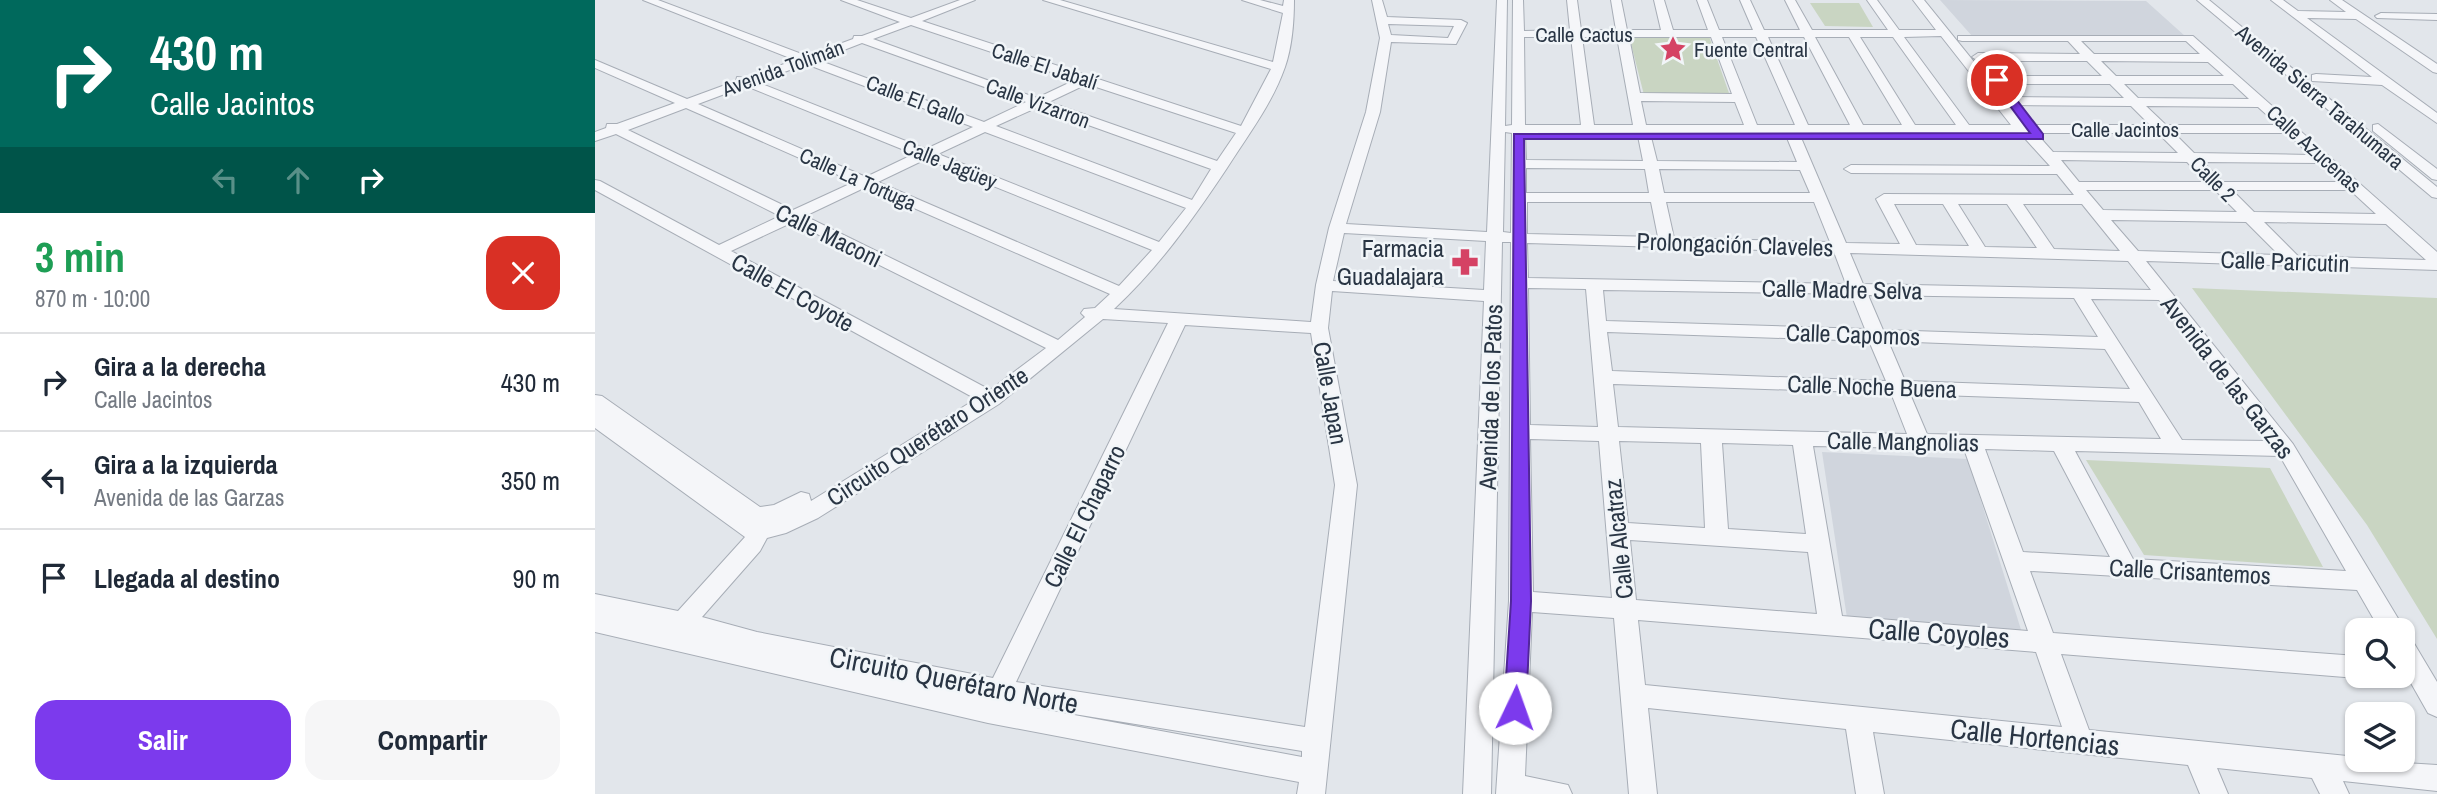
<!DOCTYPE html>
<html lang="es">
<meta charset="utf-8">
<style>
:root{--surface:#fff;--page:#f6f6f7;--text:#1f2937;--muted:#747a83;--line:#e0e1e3;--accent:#7c3aed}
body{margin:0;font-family:"Archivo Narrow",sans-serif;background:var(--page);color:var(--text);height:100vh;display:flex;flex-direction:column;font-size:26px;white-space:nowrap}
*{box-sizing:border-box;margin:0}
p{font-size:23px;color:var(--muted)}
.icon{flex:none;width:38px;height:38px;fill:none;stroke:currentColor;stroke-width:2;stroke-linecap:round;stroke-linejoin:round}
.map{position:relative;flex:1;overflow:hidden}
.side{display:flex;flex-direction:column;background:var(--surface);width:595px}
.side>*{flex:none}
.guide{background:#00695c;color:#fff;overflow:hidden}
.buttons{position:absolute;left:1750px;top:618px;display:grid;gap:14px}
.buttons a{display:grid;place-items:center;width:70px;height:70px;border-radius:14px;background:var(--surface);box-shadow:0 2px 5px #0004;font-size:35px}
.pin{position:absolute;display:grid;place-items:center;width:60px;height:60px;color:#fff;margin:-30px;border:4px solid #fff;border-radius:50%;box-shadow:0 2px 7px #0007}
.me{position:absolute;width:77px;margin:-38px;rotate:3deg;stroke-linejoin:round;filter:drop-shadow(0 0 5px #0008)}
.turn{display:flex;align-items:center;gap:24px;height:147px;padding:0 35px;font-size:32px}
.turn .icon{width:91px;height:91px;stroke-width:2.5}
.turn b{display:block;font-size:49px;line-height:60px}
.lanes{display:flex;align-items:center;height:66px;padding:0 35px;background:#0003;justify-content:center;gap:35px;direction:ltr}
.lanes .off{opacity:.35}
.round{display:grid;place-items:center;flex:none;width:74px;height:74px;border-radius:21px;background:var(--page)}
.headline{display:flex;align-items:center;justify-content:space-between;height:119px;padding:0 35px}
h1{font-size:42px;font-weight:700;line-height:52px;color:#1e9e55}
.cta{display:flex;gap:14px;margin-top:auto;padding:14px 35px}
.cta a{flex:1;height:80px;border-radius:21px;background:var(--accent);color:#fff;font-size:28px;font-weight:700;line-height:80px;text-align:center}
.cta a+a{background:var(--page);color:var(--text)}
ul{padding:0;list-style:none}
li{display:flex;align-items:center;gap:21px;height:98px;padding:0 35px;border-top:2px solid var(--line)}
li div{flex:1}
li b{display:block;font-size:26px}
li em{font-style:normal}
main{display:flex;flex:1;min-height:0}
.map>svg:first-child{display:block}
.built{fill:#d0d5dd}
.green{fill:#c9d5c2}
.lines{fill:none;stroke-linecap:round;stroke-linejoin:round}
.minor-casing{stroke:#a7adb6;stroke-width:2}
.minor{fill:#f5f6f9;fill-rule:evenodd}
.route{fill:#7c3aed;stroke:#51269a;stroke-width:2}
.labels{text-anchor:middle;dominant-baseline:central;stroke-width:5;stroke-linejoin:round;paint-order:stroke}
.far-street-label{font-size:21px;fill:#293544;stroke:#f1f5f8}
.far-poi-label{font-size:21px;fill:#293544;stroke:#f1f5f8;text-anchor:start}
.street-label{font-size:24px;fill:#293544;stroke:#f1f5f8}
.poi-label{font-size:24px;fill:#293544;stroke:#f1f5f8;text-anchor:end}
.near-street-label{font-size:28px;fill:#293544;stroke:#f1f5f8}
</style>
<main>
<section class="side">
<div class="guide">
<div class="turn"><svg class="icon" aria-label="right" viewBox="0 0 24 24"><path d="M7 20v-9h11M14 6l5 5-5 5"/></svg><div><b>430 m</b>Calle Jacintos</div></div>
<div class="lanes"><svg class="icon off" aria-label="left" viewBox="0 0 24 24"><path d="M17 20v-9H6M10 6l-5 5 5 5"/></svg><svg class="icon off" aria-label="ahead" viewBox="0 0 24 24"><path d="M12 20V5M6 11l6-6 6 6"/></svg><svg class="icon" aria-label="right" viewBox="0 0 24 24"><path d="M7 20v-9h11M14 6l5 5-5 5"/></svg></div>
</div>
<div class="headline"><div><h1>3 min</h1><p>870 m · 10:00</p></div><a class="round" style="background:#d93025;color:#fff"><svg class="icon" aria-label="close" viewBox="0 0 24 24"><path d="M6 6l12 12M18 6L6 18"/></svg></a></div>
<ul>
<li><svg class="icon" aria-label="right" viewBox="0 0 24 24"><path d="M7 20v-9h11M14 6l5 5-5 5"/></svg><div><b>Gira a la derecha</b><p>Calle Jacintos</p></div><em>430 m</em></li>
<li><svg class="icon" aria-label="left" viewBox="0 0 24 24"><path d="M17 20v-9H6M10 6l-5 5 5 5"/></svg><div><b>Gira a la izquierda</b><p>Avenida de las Garzas</p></div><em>350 m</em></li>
<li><svg class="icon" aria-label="arrive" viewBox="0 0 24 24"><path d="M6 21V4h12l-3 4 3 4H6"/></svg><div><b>Llegada al destino</b></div><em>90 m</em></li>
</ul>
<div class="cta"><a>Salir</a><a>Compartir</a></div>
</section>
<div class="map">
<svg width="1842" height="794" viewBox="0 0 1842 794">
<rect width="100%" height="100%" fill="#e2e6eb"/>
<!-- built -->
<path class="built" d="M1345,0L1551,1L1590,36H1377Z
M1227,452L1373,459L1427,633L1252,618Z"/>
<!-- green -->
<path class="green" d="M1215,3H1264L1278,27L1230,26Z
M1034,36H1114L1135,96L1049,95Z
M1597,288L1842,298V639L1772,525Z
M1491,460L1675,468L1728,567L1549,555Z"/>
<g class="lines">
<defs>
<path id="minor" d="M48,0H63L212,56L258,39L259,36H267L305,22L246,0H262L316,18L365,0H380L327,21L646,126L676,69L448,0H465L678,62L688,13L647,0H665L688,6L689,0H699C699,21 697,47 690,67C677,104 653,135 632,168C598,219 564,267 519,309L716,322L721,285L734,228L771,112L785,38L777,0H787L792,17L866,20L872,23L861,44L796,42L785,112L751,224L892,232L902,0H912L910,126L917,125L918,0H928L929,31L975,30L972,0H982L986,30H1021L1016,0H1026L1032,30H1066L1059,0H1069L1078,30H1113L1102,0H1112L1124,30H1158L1145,0H1155L1169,30H1205L1190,0H1200L1217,30H1293L1272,0H1282L1304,30H1341L1318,0H1329L1426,120L1431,125H1555L1536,106L1418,105L1412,101L1418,97L1529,98L1515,84H1402L1396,80L1402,76H1507L1492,61H1383L1377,57L1383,53L1485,54L1473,41H1367L1363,40V36H1598L1842,252V270L1551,261L1698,444L1810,630L1808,635V630H1785L1762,590L1435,571L1458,633L1762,656V676H1769L1762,678L1466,654L1494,730L1762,757V760L1842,765V791L1748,781L1754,794H1725L1717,778L1622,768L1633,794H1605L1593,765L1278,732L1289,794H1261L1251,729L1053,708L1062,794H1034L1019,618L937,612L930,776L973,785L977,794H901L914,601L916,242H907L896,794H868L889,301L737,291L733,328L762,485L730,794H702L704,782L393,723L0,632V594L83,611L150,537L0,428V395L7,396L165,507L179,505L206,492L214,494L216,501L381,399L0,190V180L5,181L124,245L185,216L21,134L0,141V132L11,128L12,124H22L80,103L0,68V60L92,99L141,81L142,77L151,78L200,60ZM793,24L859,26L853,38L796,35ZM316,25L480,80L442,98L278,39ZM1346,36L1416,125H1374L1309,37ZM929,37H976L986,125H930ZM987,37H1022L1038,125H999ZM1034,37H1116L1137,94L1045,93ZM1127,37H1161L1200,125H1162ZM1173,37H1209L1255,125H1213ZM1220,37H1254L1307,125H1268ZM1265,37H1298L1361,125H1320ZM1486,41H1591L1605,54H1499ZM267,43L431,102L389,122L223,60ZM1506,61L1613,62L1629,76H1521ZM211,64L378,127L331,149L162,82ZM492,84L641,133L622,161L454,102ZM1529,84H1638L1654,99L1543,98ZM151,86L319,154L271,177L103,104ZM1046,101L1140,102L1149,125H1051ZM1551,106L1663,107L1683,125H1571ZM443,107L616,169L597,200L401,126ZM91,108L259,182L198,210L33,130ZM390,132L591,208L564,242L343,154ZM910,132L917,133L916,233L908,232ZM930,133H1045L1043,136L1048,161L931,160ZM1055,133H1190L1202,162L1062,161ZM1204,133H1425L1455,166L1256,165L1249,169L1256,173L1462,174L1479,195L1289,194L1281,199L1305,244L1251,243ZM1441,133H1563L1583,153L1458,152ZM1579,133H1692L1715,155L1599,153ZM331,159L557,250L524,286L283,182ZM1466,160L1592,162L1611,182H1484ZM1608,162L1725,163L1745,182H1628ZM931,168L1050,169L1054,193H931ZM1064,169L1205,170L1215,193H1069ZM271,187L515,294L500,308L489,309L486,313L490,317L463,340L210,216ZM1491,190H1620L1642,212L1508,210ZM1637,190H1755L1781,214L1659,212ZM932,202H1056L1063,237L932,234ZM1071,202H1219L1235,242L1079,238ZM1299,204H1348L1374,246L1321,245ZM1363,204H1412L1442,248L1390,247ZM1428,204H1487L1525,251L1459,249ZM1516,220L1651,222L1684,255L1543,251ZM198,222L451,348L395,390L136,251ZM1669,222L1791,224L1831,260L1703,256ZM749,233L891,241L889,290L738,281ZM932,243L1239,252L1251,284L933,278ZM1255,253L1533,261L1556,290L1268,284ZM933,288L991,289L1003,427L935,425ZM1008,290L1256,294L1270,329L1011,321ZM1273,295L1479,298L1503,337L1288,330ZM1496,299L1564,300L1674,441L1587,440ZM508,319L573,323L398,678L162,632L107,617L165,551L172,538L191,533L223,518L404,404ZM590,325L716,333L740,485L710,727L421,682ZM1012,332L1274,341L1291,381L1017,371ZM1293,341L1510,349L1535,389L1310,381ZM1018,384L1296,393L1312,434L1023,427ZM1315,394L1544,402L1566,439L1332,434ZM935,439L1004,441L1017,598L938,592ZM1024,441L1106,443L1110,528L1033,523ZM1127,443L1198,445L1211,534L1133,529ZM1218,446L1369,449L1433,631L1247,616ZM1390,449L1459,451L1515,557L1428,552ZM1480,451L1685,456L1751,571L1538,559ZM1035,540L1213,552L1222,614L1041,600ZM1043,620L1441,652L1467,727L1050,685ZM436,707L707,751V757Z
M1602,0H1614L1842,187V198L1837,197Z
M1676,0H1688L1703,11L1751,12L1735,0H1747L1842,64V73L1838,72L1761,19L1712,18L1842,113V123L1787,85L1717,81V75L1721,74L1777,77Z
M1786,13L1842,14V20L1782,18L1780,16Z
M1783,124L1842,169V180L1837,179L1778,131V125Z
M1808,636L1817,640L1842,682V717L1833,713L1808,669Z"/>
</defs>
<!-- minor casing -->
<use href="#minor" class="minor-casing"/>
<!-- minor -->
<use href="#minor" class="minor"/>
</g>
<!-- route -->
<path class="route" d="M1402,77L1405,78L1448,134V139H929L936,601L931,708L928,715L920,717L912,715L909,708L916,601L919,134L1435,133L1396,80Z"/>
<!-- icons -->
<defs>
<symbol id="sight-bare" viewBox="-9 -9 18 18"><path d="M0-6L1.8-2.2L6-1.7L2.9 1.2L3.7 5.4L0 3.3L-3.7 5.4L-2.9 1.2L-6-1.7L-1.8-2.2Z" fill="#d54264" stroke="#f1f5f8" stroke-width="2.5" paint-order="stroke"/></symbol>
<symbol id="pharmacy-bare" viewBox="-9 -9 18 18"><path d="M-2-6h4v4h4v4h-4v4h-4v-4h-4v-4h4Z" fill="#d54264" stroke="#f1f5f8" stroke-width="2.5" paint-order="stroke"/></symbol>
</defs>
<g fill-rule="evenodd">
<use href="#sight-bare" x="1059" y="30" width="38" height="38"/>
<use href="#pharmacy-bare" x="851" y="243" width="38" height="38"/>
</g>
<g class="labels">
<!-- far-street labels -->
<g class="far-street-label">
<text x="989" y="34">Calle Cactus</text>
<text transform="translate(450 66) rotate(18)">Calle El Jabalí</text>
<text transform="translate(188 68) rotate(-20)">Avenida Tolimán</text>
<text transform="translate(1725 97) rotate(40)">Avenida Sierra Tarahumara</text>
<text transform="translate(321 100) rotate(21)">Calle El Gallo</text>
<text transform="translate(443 103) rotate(20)">Calle Vizarron</text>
<text x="1530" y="129">Calle Jacintos</text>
<text transform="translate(1719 149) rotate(42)">Calle Azucenas</text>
<text transform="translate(355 164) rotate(22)">Calle Jagüey</text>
<text transform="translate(263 179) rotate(24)">Calle La Tortuga</text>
<text transform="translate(1618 179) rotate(45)">Calle 2</text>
</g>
<!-- far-poi labels -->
<g class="far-poi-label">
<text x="1099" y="49">Fuente Central</text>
</g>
<!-- street labels -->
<g class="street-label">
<text transform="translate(234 235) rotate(26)">Calle Maconi</text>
<text transform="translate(1140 244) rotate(2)">Prolongación Claveles</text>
<text transform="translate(1690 261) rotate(2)">Calle Paricutin</text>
<text transform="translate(1247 289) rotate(1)">Calle Madre Selva</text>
<text transform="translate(198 292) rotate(29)">Calle El Coyote</text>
<text transform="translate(1258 334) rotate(2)">Calle Capomos</text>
<text transform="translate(1633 377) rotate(52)">Avenida de las Garzas</text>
<text transform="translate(1277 386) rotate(2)">Calle Noche Buena</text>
<text transform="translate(736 393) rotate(80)">Calle Japan</text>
<text transform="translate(895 397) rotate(-88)">Avenida de los Patos</text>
<text transform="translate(332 436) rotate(-33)">Circuito Querétaro Oriente</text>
<text transform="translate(1308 441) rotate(1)">Calle Mangnolias</text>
<text transform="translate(489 516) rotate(-64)">Calle El Chaparro</text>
<text transform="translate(1023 539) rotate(-96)">Calle Alcatraz</text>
<text transform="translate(1595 571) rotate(3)">Calle Crisantemos</text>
</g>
<!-- poi labels -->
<g class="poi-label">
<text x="849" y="248">Farmacia<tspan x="849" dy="28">Guadalajara</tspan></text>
</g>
<!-- near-street labels -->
<g class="near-street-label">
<text transform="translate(1344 633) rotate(4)">Calle Coyoles</text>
<text transform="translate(359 680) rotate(11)">Circuito Querétaro Norte</text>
<text transform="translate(1440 737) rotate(6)">Calle Hortencias</text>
</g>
</g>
</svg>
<div class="buttons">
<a><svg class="icon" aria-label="search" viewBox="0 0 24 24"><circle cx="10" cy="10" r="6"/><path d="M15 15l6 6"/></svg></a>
<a><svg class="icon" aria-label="layers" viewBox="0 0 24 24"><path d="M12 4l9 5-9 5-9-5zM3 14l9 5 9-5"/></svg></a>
</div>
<div class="pin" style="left:1402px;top:80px;background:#d93025"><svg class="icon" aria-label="arrive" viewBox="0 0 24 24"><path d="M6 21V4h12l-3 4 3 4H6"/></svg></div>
<svg class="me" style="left:920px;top:708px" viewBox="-20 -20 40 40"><circle r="19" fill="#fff"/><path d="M0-13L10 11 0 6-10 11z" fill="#7c3aed"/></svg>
</div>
</main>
